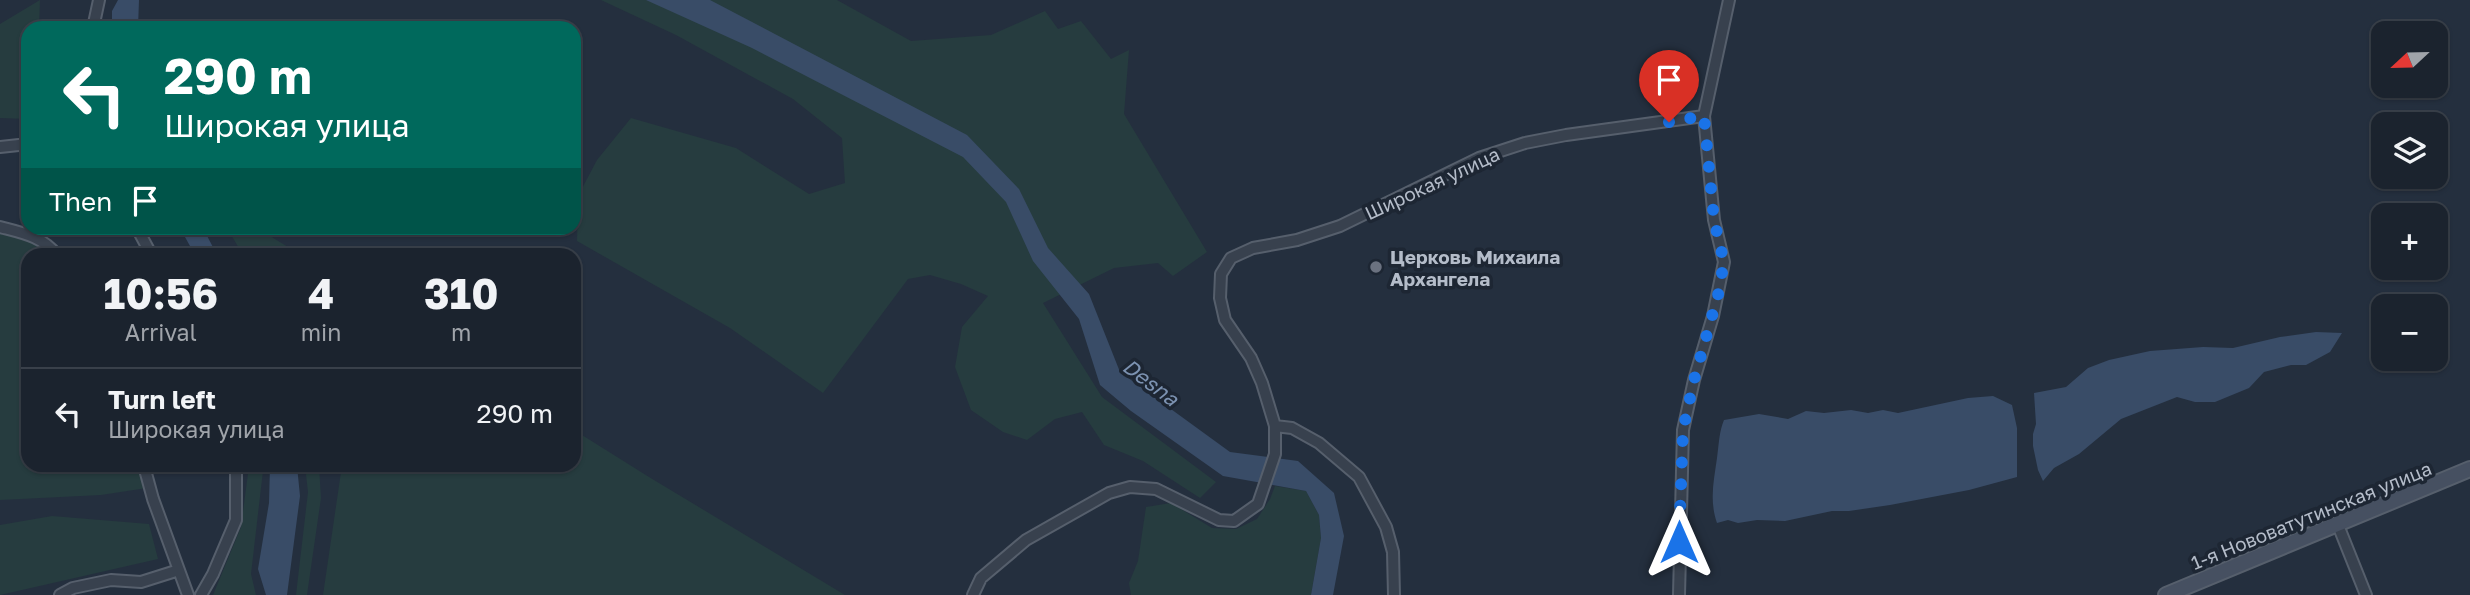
<!DOCTYPE html>
<meta charset="utf-8">
<style>
:root{--surface:#1b232e;--page:#282f3a;--text:#f1f3f6;--muted:#a0a4aa;--line:#39404a}
body{margin:0;font-family:"Golos Text",sans-serif;background:var(--page);color:var(--text);height:100vh;display:flex;flex-direction:column;font-size:26px;white-space:nowrap}
*{box-sizing:border-box;margin:0}
p{font-size:23px;color:var(--muted)}
.icon{flex:none;width:38px;height:38px;fill:none;stroke:currentColor;stroke-width:2;stroke-linecap:round;stroke-linejoin:round}
.map{position:relative;flex:1;overflow:hidden}
.details{position:absolute;left:21px;top:248px;width:560px;height:224px;display:flex;flex-direction:column;background:var(--surface);border-radius:21px;box-shadow:0 2px 5px #0004,0 0 0 2px var(--line)}
.details>*{flex:none}
.top-card{position:absolute;left:21px;top:21px;width:560px;height:214px;border-radius:21px;box-shadow:0 2px 5px #0004,0 0 0 2px var(--line);background:#00695c;color:#fff;overflow:hidden}
.needle{width:46px;rotate:248deg}
.controls{position:absolute;left:2371px;top:21px;display:grid;gap:14px}
.controls a{display:grid;place-items:center;width:77px;height:77px;border-radius:14px;background:var(--surface);box-shadow:0 2px 5px #0004,0 0 0 2px var(--line);font-size:35px}
.pin{position:absolute;display:grid;place-items:center;width:60px;height:60px;color:#fff;margin:-72px -30px;border-radius:50% 50% 50% 0;rotate:-45deg;box-shadow:0 0 7px #0007}
.pin .icon{rotate:45deg}
.me{position:absolute;width:77px;margin:-38px;rotate:0deg;stroke-linejoin:round;filter:drop-shadow(0 0 5px #0008)}
.turn{display:flex;align-items:center;gap:24px;height:147px;padding:0 28px;font-size:32px}
.turn .icon{width:91px;height:91px;stroke-width:2.5}
.turn b{display:block;font-size:49px;line-height:60px}
.then{display:flex;align-items:center;height:66px;padding:0 28px;background:#0003;gap:14px;font-size:26px}
.eta{display:flex;justify-content:space-evenly;align-items:center;height:119px;text-align:center}
.eta b{font-size:42px;font-weight:700;line-height:49px}
ul{padding:0;list-style:none}
li{display:flex;align-items:center;gap:21px;height:91px;padding:0 28px;border-top:2px solid var(--line)}
li div{flex:1}
li b{display:block;font-size:26px}
li em{font-style:normal}
.map>svg:first-child{display:block}
.green{fill:#263c3f}
.water{fill:#394c67}
.lines{fill:none;stroke-linecap:round;stroke-linejoin:round}
.street-casing{stroke:#565f6c;stroke-width:14}
.secondary-casing{stroke:#565f6c;stroke-width:18}
.street{stroke:#38414e;stroke-width:10}
.secondary{stroke:#465061;stroke-width:14}
.route{stroke:#1a73e8;stroke-width:12;stroke-dasharray:0 21.6}
.worship-dot{fill:#6b7280;stroke:#1d2633;stroke-width:2.5}
.labels{text-anchor:middle;dominant-baseline:central;stroke-width:7;stroke-linejoin:round;paint-order:stroke}
.street-label{font-size:19px;fill:#b4bcc9;stroke:#1d2633}
.poi-label{font-size:19px;font-weight:bold;fill:#b4bcc9;stroke:#1d2633;text-anchor:start}
.water-label{font-size:21px;font-style:italic;fill:#7c92b1;stroke:#1d2633}
</style>
<div class="map">
<svg width="2470" height="595" viewBox="0 0 2470 595">
<rect width="100%" height="100%" fill="#242f3e"/>
<!-- green -->
<path class="green" d="M40,0L39,28H28V119L0,118V24Z
M601,0H837L911,41L991,35L1045,11L1058,29L1081,21L1111,59L1129,50L1124,114L1207,252L1173,276L1158,263L1114,268L1043,303L1102,397L1216,482L1200,498L1143,461L1104,445L1082,412L1055,419L1027,440L1003,432L971,410L955,367L962,327L988,296L961,284L930,275L908,279L823,393L730,328L577,241L578,196L597,160L631,118L736,148L809,194L845,183L842,138L793,99L676,35Z
M227,228H257L301,255H243Z
M0,231L45,246L52,255L28,256V466H142L147,488L101,495L0,500Z
M574,430L649,477L845,595H323L341,472L339,466H574Z
M249,466H262L263,471L251,574L256,595H213L241,527Z
M305,466H319L321,498L307,595H296L308,492Z
M1275,486L1306,491L1319,515L1321,538L1311,595H1131L1129,583L1138,561L1146,507L1171,503L1212,528L1236,529L1257,519L1270,499Z
M52,516L149,524L158,559L0,595V525Z"/>
<!-- water -->
<path class="water" d="M118,0H139L138,28H112V11Z
M646,0H710L967,135L1019,189L1048,248L1089,294L1120,372L1230,452L1298,461L1334,493L1344,536L1333,595H1311L1321,538L1319,515L1306,491L1223,476L1131,411L1100,385L1079,319L1033,261L1006,202L963,157L752,48Z
M180,228H203L217,255H195Z
M2316,332L2342,333L2330,352L2306,365H2291L2264,372L2249,388L2215,402H2195L2177,397L2121,419L2079,454L2054,468L2043,481L2038,470L2033,446V434L2036,424L2034,393L2066,387L2088,368L2109,360L2150,351L2203,347L2233,348L2280,337Z
M1993,396L2012,405L2017,428V477L1969,490L1890,505L1849,511H1832L1785,521L1757,520L1738,523L1728,520L1717,523C1709,500 1714,480 1717,458C1719,444 1719,432 1724,420L1759,414L1788,419L1806,411L1824,413L1851,410L1868,413L1883,410L1898,413L1968,398Z
M270,466H297L300,496L287,595H266L258,569L269,503Z"/>
<g class="lines">
<defs>
<path id="street" d="M93,28L99,0
M0,147L28,144
M0,227C23,233 42,236 58,256
M137,228L152,256
M1275,426L1292,428L1319,443L1359,477L1386,527L1393,552L1394,595
M144,466L153,499L188,595
M2338,525L2366,595
M60,595L73,588L111,580L141,582L179,570
M201,595L213,574L236,520V466
M973,595L981,578L1026,540L1109,493L1130,487L1156,489L1219,520L1234,521L1258,504L1275,454V426L1262,383L1251,358L1225,320L1220,298L1221,274L1231,258L1253,248L1297,240L1340,226L1479,158L1525,143L1566,135L1704,116L1729,0
M1679,595L1683,430L1694,380L1713,316L1724,262L1714,220L1704,116"/>
<path id="secondary" d="M2166,595L2470,469"/>
</defs>
<!-- street casing -->
<use href="#street" class="street-casing"/>
<!-- secondary casing -->
<use href="#secondary" class="secondary-casing"/>
<!-- street -->
<use href="#street" class="street"/>
<!-- secondary -->
<use href="#secondary" class="secondary"/>
</g>
<g class="lines">
<!-- route -->
<path class="route" d="M1669,122L1704,116L1714,220L1724,262L1718,295L1694,380L1683,430L1679,542"/>
</g>
<!-- markers -->
<circle class="worship-dot" cx="1376" cy="267" r="7"/>
<g class="labels">
<!-- street labels -->
<g class="street-label">
<text transform="translate(1432 183) rotate(-25)">Широкая улица</text>
<text transform="translate(2311 515) rotate(-22)">1-я Нововатутинская улица</text>
</g>
<!-- poi labels -->
<g class="poi-label">
<text x="1390" y="256">Церковь Михаила<tspan x="1390" dy="22">Архангела</tspan></text>
</g>
<!-- water labels -->
<g class="water-label">
<text transform="translate(1151 382) rotate(37)">Desna</text>
</g>
</g>
</svg>
<div class="controls">
<a><svg class="needle" viewBox="-14 -14 28 28"><path d="M0-13l5 13h-10z" fill="#e53935"/><path d="M0 13l5-13h-10z" fill="#a0a4aa"/></svg></a>
<a><svg class="icon" aria-label="layers" viewBox="0 0 24 24"><path d="M12 4l9 5-9 5-9-5zM3 14l9 5 9-5"/></svg></a>
<a>+</a>
<a>−</a>
</div>
<div class="pin" style="left:1669px;top:122px;background:#d93025"><svg class="icon" aria-label="arrive" viewBox="0 0 24 24"><path d="M6 21V4h12l-3 4 3 4H6"/></svg></div>
<svg class="me" style="left:1679px;top:542px" viewBox="-20 -20 40 40"><path d="M0-17L14 15 0 8-14 15z" fill="#1a73e8" stroke="#fff" stroke-width="4"/></svg>
<div class="top-card">
<div class="turn"><svg class="icon" aria-label="left" viewBox="0 0 24 24"><path d="M17 20v-9H6M10 6l-5 5 5 5"/></svg><div><b>290 m</b>Широкая улица</div></div>
<div class="then">Then<svg class="icon" aria-label="arrive" viewBox="0 0 24 24"><path d="M6 21V4h12l-3 4 3 4H6"/></svg></div>
</div>
<section class="details">
<div class="eta">
<div><b>10:56</b><p>Arrival</p></div>
<div><b>4</b><p>min</p></div>
<div><b>310</b><p>m</p></div>
</div>
<ul>
<li><svg class="icon" aria-label="left" viewBox="0 0 24 24"><path d="M17 20v-9H6M10 6l-5 5 5 5"/></svg><div><b>Turn left</b><p>Широкая улица</p></div><em>290 m</em></li>
</ul>
</section>
</div>
